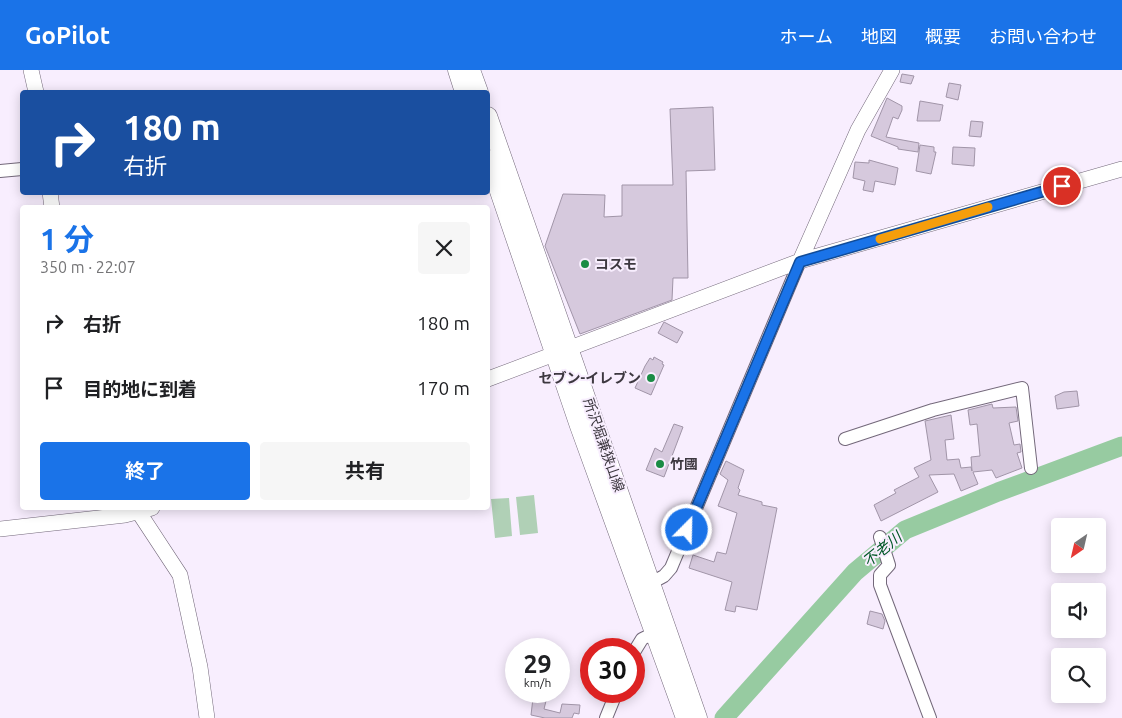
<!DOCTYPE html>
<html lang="ja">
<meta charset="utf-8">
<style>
:root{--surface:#fff;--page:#f6f6f6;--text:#202124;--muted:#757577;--accent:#1a73e8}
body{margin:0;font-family:Ubuntu,"Noto Sans JP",sans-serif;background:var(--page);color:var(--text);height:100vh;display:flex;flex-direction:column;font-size:19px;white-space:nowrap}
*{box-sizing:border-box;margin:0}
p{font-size:16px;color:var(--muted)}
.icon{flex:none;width:28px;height:28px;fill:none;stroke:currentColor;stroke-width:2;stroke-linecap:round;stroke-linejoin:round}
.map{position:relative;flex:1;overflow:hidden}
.panel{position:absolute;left:20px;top:135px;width:470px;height:305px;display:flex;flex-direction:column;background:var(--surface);border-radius:5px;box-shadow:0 2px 12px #0003}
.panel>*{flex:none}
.hud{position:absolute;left:20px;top:20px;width:470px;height:105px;border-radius:5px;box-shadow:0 2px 12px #0003;background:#1a4fa0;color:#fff;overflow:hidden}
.needle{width:32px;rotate:214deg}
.tools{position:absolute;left:1051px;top:448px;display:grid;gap:10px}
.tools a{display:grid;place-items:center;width:55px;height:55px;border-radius:5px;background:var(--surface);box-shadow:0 2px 12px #0003;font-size:25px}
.speed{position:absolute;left:505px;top:568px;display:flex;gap:10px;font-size:25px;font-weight:700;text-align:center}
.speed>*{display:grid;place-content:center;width:65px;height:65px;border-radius:50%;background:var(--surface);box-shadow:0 2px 12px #0003;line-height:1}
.speed small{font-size:12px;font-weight:400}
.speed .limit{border:8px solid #d22;background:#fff;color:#111}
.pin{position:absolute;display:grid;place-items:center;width:42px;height:42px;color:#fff;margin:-21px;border:2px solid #fff;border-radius:50%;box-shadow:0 1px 5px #0007}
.me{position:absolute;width:55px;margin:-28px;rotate:23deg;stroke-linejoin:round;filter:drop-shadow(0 0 4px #0008)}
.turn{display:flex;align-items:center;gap:18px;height:105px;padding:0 20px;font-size:22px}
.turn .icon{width:65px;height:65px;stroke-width:2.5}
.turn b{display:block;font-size:35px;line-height:42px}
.round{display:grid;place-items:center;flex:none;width:52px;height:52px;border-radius:5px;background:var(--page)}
.headline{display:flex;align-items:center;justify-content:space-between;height:85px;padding:0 20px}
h1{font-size:30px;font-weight:700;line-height:38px;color:var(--accent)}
.primary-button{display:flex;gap:10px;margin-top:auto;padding:10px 20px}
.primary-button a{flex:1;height:58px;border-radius:5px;background:var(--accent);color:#fff;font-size:20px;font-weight:700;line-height:58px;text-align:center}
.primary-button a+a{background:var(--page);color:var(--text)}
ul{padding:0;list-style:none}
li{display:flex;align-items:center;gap:15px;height:65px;padding:0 20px}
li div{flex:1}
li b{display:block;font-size:19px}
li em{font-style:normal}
header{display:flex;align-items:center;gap:30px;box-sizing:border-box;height:70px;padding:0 25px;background:var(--accent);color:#fff}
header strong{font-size:24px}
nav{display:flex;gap:28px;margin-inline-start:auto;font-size:18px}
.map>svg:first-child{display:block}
.green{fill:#b0d0b6}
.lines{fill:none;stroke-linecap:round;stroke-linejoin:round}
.river{stroke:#97cba1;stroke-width:19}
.building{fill:#d6c9dd;stroke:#a195a8}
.minor-casing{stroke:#73687a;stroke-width:14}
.tertiary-casing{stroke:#73687a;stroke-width:16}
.secondary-casing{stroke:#73687a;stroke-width:19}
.minor{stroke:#fff;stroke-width:12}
.tertiary{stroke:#fff;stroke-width:15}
.secondary{stroke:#fff;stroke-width:18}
.route-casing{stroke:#114b97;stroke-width:12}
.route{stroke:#1a73e8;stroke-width:9}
.slow{stroke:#f59e0b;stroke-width:9}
.poi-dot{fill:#1a8c45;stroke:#f8eefe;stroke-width:2}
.labels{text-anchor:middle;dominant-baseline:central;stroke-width:4;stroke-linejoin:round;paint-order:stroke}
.poi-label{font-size:14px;font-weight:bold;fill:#3d3840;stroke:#f8eefe;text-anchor:start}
.street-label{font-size:14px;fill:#3d3840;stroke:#f8eefe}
.water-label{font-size:15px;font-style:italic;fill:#005826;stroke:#f8eefe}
</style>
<header>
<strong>GoPilot</strong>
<nav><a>ホーム</a><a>地図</a><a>概要</a><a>お問い合わせ</a></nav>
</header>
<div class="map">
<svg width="1122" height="648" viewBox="0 0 1122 648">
<rect width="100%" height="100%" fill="#f8eefe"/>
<!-- green -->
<path class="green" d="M534,425L538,463L520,465L516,427Z
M509,428L512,466L495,468L491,429Z"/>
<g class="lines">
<!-- river -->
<path class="river" d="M724,648L855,502L905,460L998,422L1122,376"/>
</g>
<!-- building -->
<path class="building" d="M902,4L914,6L911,14L900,12Z
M949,13L961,15L958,30L946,27Z
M887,28L902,36V40L898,49L893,47L886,67L919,73L918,82L898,79V77L871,66Z
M920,31L943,35L940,51H917Z
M713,37L715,100L686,101L688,208H673L672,230L580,264L545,176L563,124L605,125L604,147L622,146V115H673L670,39Z
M971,51L983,52L981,67L969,66Z
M920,75L934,77V82H936L931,104L916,101Z
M953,77L975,78L974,96L952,94Z
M869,90L898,98L895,115L875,111L873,122L863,120L865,111L853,108L855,92L869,93Z
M664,252L683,262L677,273L658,263Z
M654,287L663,292L662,294L664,295L651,325L635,318L645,296L650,288L653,290Z
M1077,321L1079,336L1057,339L1055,326L1064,322Z
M992,334L993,338L1016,337L1018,351L1009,353L1014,375L1020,374L1021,382L1017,383L1022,398L996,408L992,400L973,402L978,414L961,421L954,404L929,405L938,422L881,451L874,435L896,423L894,420L919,407L914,398L931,390L925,351L951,345L954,369L945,370L947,390L959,389L961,398L971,397L972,401L971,387L980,386L977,354L970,355L968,340Z
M674,354L683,357L664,407L646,400L655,378L662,382Z
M726,391L744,400L738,418L740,420L738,425L762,432V435L777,438L757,540L736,536L735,542L725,540L732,512L689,498L693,485L714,492L717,482L726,484L737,443L718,436L728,410L720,404Z
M870,541L882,544L885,551L883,559L867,554Z
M533,628L546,631L544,639L560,643L562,634L580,635L579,644L574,643L572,648H545L531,645Z"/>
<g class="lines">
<defs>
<path id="minor" d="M0,101L22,99
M845,369L933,340L1022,318L1031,398
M880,467L889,495L880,505V515L930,648
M651,513L664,506L671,498L800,191
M634,582L642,569L654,563
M606,648L617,621"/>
<path id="tertiary" d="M31,0L36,22
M50,122L52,138
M800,191L858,60L892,0
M488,309L800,191L1122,99
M136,438L180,505L200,597L207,648
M0,459L125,445L152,438"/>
<path id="secondary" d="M457,0L464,22
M471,0L479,22
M488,46L698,648
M488,89L579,356L685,648"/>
</defs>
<!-- minor casing -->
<use href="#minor" class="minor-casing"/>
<!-- tertiary casing -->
<use href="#tertiary" class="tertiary-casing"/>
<!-- secondary casing -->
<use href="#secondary" class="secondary-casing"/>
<!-- minor -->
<use href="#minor" class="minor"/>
<!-- tertiary -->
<use href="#tertiary" class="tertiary"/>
<!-- secondary -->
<use href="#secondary" class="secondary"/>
</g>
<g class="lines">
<defs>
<path id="route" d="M687,460L800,192L1062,116"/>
</defs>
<!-- route casing -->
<use href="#route" class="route-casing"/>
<!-- route -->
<use href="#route" class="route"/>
<!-- slow -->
<path class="slow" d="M880,169L988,137"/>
</g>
<!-- markers -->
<g class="poi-dot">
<circle cx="585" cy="194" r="5"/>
<circle cx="651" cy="308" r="5"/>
<circle cx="660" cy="394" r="5"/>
</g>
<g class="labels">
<!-- poi labels -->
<g class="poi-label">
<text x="595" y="194">コスモ</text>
<text x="641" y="308" text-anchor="end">セブン-イレブン</text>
<text x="670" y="394">竹國</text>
</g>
<!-- street labels -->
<g class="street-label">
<text transform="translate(604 375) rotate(71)">所沢堀兼狭山線</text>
</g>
<!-- water labels -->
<g class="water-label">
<text transform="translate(882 479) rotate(-39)">不老川</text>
</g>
</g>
</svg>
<div class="tools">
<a><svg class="needle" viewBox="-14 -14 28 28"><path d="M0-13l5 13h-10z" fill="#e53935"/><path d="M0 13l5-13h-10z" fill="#757577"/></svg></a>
<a><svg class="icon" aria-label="sound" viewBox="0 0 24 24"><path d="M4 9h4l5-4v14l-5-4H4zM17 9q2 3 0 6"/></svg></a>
<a><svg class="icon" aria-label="search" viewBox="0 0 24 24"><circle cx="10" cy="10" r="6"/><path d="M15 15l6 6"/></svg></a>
</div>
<div class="speed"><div>29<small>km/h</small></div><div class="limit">30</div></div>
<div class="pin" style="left:1062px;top:116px;background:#d93025"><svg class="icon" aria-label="arrive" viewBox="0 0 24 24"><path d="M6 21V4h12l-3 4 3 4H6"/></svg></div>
<svg class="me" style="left:687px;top:460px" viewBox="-20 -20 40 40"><circle r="17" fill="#1a73e8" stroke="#fff" stroke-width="3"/><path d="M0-11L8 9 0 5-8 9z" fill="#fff"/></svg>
<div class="hud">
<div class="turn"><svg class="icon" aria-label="right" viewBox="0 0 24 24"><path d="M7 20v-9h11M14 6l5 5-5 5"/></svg><div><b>180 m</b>右折</div></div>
</div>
<section class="panel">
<div class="headline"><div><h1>1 分</h1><p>350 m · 22:07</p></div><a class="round"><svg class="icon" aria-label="close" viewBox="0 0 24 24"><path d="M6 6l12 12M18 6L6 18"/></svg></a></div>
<ul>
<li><svg class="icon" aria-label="right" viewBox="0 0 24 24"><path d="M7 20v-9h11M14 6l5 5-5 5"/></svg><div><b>右折</b></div><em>180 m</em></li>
<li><svg class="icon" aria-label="arrive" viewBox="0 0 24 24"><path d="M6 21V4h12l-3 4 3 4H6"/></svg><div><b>目的地に到着</b></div><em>170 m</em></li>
</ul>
<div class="primary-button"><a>終了</a><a>共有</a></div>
</section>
</div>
